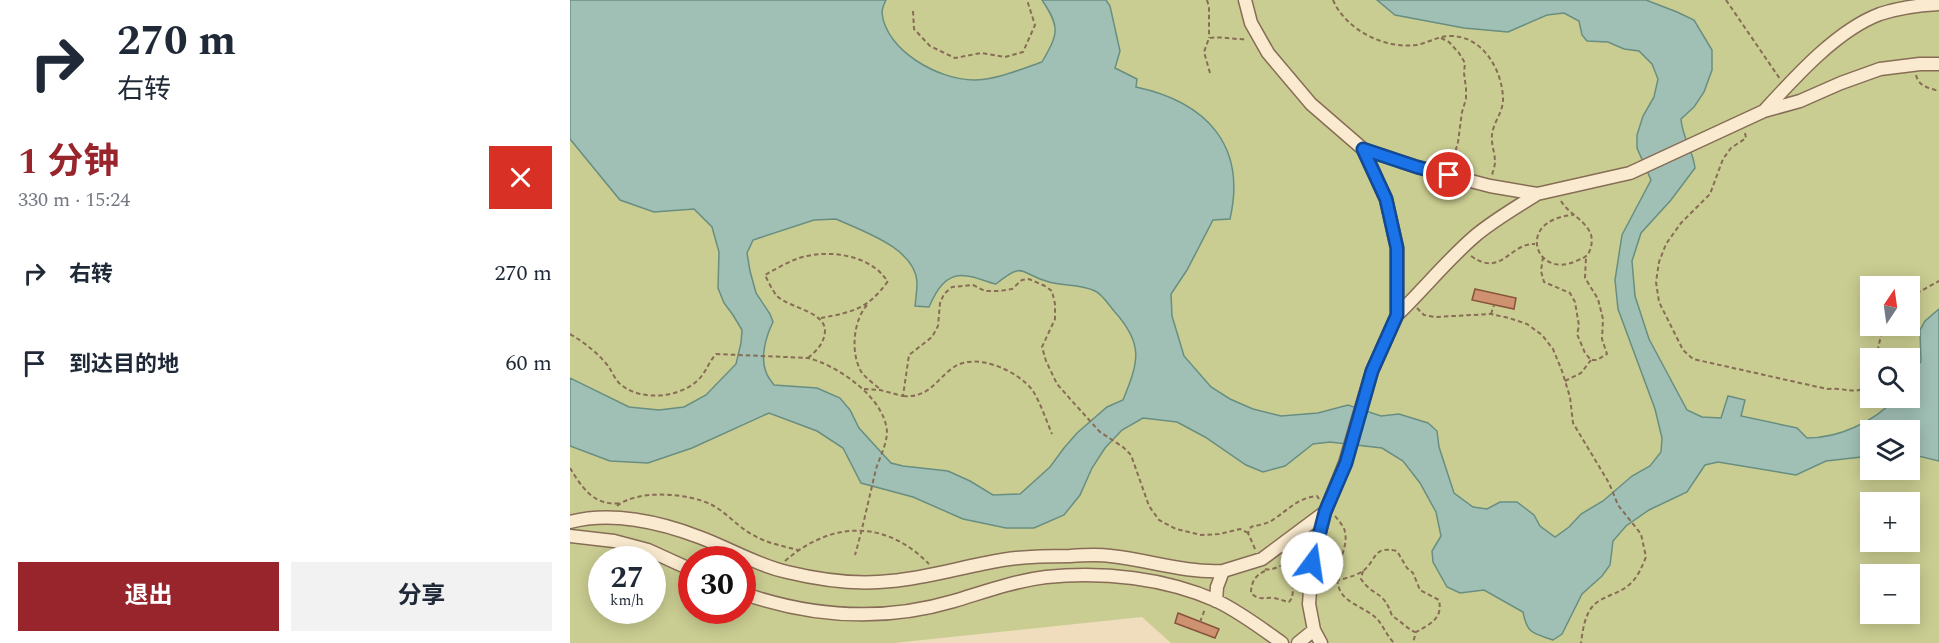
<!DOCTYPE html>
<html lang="zh">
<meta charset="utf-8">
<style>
:root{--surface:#fff;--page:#f2f2f3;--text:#1f2937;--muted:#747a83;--accent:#98242c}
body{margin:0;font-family:Spectral,"Noto Sans SC",serif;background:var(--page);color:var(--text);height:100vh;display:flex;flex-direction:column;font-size:22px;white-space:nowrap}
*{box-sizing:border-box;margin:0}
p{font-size:20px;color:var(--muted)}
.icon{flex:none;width:33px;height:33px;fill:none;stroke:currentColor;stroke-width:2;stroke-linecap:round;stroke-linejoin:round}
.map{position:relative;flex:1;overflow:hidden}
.drawer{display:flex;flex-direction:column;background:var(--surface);width:570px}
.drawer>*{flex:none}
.guide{background:#fff;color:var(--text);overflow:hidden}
.needle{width:39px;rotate:13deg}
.fabs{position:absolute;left:1290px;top:276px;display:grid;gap:12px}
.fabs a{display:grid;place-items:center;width:60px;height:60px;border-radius:0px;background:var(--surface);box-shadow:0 3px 15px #0003;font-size:30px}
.speed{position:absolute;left:18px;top:546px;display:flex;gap:12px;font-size:30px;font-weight:700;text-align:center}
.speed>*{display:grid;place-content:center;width:78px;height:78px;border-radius:50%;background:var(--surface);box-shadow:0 3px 15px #0003;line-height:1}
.speed small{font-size:15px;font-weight:400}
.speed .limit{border:9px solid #d22;background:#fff;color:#111}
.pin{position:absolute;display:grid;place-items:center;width:51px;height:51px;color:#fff;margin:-26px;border:3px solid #fff;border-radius:50%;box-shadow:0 2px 6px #0007}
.me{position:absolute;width:66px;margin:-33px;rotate:14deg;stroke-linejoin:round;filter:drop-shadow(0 0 4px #0008)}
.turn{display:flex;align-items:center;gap:21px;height:126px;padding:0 18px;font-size:27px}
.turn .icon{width:78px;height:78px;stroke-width:2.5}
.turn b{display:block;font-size:42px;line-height:51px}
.round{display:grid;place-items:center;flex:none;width:63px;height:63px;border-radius:0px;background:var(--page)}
.headline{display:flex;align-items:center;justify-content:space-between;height:102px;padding:0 18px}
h1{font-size:36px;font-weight:700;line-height:45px;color:var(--accent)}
.action{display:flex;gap:12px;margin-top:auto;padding:12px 18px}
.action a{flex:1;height:69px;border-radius:0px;background:var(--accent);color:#fff;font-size:24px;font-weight:700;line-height:69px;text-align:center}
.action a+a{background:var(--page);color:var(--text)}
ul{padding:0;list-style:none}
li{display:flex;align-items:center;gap:18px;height:90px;padding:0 18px}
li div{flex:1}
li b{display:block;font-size:22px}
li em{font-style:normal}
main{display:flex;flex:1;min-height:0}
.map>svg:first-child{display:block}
.green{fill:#cacd91;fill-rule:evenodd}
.water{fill:#a1c0b5;stroke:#688e82;stroke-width:1.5;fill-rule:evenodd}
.building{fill:#cf9271;stroke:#87543b;stroke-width:1.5}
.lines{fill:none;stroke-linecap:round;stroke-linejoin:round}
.street-casing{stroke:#876d56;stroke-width:15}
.path{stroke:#876d56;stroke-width:2;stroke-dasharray:4.5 3;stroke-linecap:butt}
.street{stroke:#faebd0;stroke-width:12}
.route-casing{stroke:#114b97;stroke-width:15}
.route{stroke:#1a73e8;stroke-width:10}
</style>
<main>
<section class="drawer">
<div class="guide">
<div class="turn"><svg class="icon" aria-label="right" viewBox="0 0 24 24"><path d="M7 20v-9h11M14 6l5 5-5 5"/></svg><div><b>270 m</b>右转</div></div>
</div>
<div class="headline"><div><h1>1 分钟</h1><p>330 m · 15:24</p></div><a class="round" style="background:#d93025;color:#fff"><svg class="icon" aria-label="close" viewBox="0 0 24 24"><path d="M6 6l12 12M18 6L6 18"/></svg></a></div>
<ul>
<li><svg class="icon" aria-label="right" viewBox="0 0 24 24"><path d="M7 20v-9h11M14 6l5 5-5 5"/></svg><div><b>右转</b></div><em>270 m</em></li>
<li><svg class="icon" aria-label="arrive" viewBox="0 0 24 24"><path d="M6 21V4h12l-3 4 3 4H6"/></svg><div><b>到达目的地</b></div><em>60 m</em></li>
</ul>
<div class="action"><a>退出</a><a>分享</a></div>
</section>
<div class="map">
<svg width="1369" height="643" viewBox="0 0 1369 643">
<rect width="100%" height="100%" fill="#efddbd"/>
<!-- green -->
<path class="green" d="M0,0H1369V643H601L572,617L324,643H0ZM1300,286H1340V326H1300ZM1300,358H1340V398H1300ZM1300,430H1340V470H1300ZM1300,502H1340V542H1300ZM32,560H82V610H32ZM122,560H172V610H122ZM1300,574H1340V614H1300Z"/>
<!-- water -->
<path class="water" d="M0,0H316C314,4 312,9 312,13C316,51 369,80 404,80C426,80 451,69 472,62C488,34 491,28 472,0H536L540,6L550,51L545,68L567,79L566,87C636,102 677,145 660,219L643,220L617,270L601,294L602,316L614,356L641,387L660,399L683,409L711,416L748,413L778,405L811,416L829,414L858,423L867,431L869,447L884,493L903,507L917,509L930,502H947L964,515L970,526L985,537L999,527L1011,514L1033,501L1062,476L1080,466L1091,452L1092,438L1085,409L1048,309L1045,280L1052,235L1081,180L1067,148V135L1073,116L1084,97L1088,79L1082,64L1069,51L1054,49L1038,42L1017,41L1012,35L1009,21L994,13L977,15L938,32L894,28L825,15L807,0H1076L1107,12L1124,20L1142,50V70L1134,92L1124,107L1111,119C1112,137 1123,150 1125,168L1101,200L1071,233L1062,261L1065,296L1079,339L1117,410L1132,417L1151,418L1158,396L1175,400L1171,416L1227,428L1237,438C1269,438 1304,422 1326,398H1340V381L1351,361L1350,330L1355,321L1369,309V461L1340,454V430H1300V456L1256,461L1226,475L1148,462L1135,465L1117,492L1079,510L1056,526L1043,541L1040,565L1032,576L1012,594L992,634L983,640C963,633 957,634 953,612L914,590L890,593L877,587L863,562L862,551L871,536L866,512L850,483L833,461L812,448L760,442L743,444L715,466L693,472L676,465L635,437L607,422L573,418L552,430L535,448L522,468L510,495L494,515L464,528H436L393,519L343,497L291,483L273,448L247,431L199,413L122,448L78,463L40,461L0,446V378L59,407L89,410L114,407L136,395L166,364L171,343L172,330L163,315L154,303L148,288L149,252L142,227L124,209L84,212L50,200L0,139ZM266,219C292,231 345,248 347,282C347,290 346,298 345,306L359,307C366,291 376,272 397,276C407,277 416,282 426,284C455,260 449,274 479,282C493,286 512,284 525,291C532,294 539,305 544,311C574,344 569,361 553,400L537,407L507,433L494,448L480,467L450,494L423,495L400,481L378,471L333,466L321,463L289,428L280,410L270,398L247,388L204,385C201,381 197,376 196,372C190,357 196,336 203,322L200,314L186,293L180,271L177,253L183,240L244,220Z"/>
<!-- building -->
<path class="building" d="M905,289L946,298L944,309L902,300Z
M608,613L649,629L645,638L605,623Z"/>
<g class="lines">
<defs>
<path id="street" d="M675,0L681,23L698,53L741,104L793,149L816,199L827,248V315L802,371L775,463L755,512L742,563L739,604L744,630L751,643
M1194,111C1225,77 1267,30 1310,14C1328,8 1351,5 1369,4
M793,149L847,167L920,186L967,194L1060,173L1194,111L1230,101L1271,83L1310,69L1350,64H1369
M827,315C854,289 877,260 905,236C924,220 947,207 967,194
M0,522C41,511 90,522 129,537C159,548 186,565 217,572C250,580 287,585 321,581C358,578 395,566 432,560C454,556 477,556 500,556C513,555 528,554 541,556C579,560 614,573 653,571
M0,536L44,541L78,550L122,570
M711,546C726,547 733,551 742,563
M172,593C241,617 313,622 384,601C414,592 444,581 476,577C533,571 595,578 647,601C670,612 691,628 712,643
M646,601L647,587L653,571L692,559L755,512
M728,643L744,630"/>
</defs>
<!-- street casing -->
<use href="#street" class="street-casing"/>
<!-- path -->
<path class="path" d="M637,0L639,7V38
M763,0C776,30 814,49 846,45C858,43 868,36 881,36C913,36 933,71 933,100C933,112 923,123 922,135C921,144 925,153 925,162C925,166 923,171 922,175
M1156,0L1210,79
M343,11L344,29L360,46L385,58L411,53L435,57L453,52L465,25L457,0
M871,38L879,42L889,53L895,63L894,73L896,88V99L892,112L888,142L882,164
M640,73L634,52L639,38C652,36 664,40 677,39
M1346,75C1349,87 1359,88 1369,91
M1175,133L1176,138L1161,148L1153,159L1140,194L1111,223L1096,244L1089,262L1086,282L1089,302L1113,350L1123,359L1257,389C1276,387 1284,396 1300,385
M991,201C998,213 1013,219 1020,232C1023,238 1022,248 1018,254C1015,258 1011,259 1006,261C966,280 944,220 1003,215
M901,256C932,278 939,243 965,244
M973,257L971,271L974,282L1000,293L1005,302L1009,326L1007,334L1015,353L1021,360H1027L1037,354L1032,339L1033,319L1028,299L1015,278L1016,257
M1340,297L1369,281
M297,305C283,321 280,354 292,373C297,379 304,384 310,389
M847,308L854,315L865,317L921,314L939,318L957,324L972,335L983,349L992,371L1000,397L1003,423L1039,483L1048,505L1071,534L1076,557C1072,566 1069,575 1062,582C1053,592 1040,594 1029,601C1015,609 1013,629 1011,643
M921,314L924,305
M0,334C15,343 28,353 39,367C42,372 45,379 49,383C69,402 108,398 127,381C136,373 138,363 146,354L238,358C266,365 309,394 316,425C320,439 310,456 306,469C299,498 293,527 285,555
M238,358C247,350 254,344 255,331C255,311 219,308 207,296C202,290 198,281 195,275C204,270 214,264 224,260C248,250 283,252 305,268C310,271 313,276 318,281C298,309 283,312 251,318
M1311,358L1308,349L1313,326
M995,381L1011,373L1021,360
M294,389L310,390L333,396L339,355L362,337L368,326L370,303L374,294L382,287L403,285L415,291H429L442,289L452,280L459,279L475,286L482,291L485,304V319L472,347L476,361L487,384L502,401L530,432L553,447L561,455L579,506L589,520L606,529L631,535L649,534L670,529L678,533
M333,396C360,398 365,380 384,367C406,352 449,371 463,391C471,404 476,420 482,434
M0,468C11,486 24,507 50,503
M47,506C67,489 119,493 142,505C157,513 168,527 183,535C196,543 213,546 228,550
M765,516C769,521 774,526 775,532C779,550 762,568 769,588C774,603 794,607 805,617C813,624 816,635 824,643
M685,549L678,533L681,527C688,525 698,524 704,519C719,509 728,498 747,496L749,499
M215,561C261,521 315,519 359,564
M695,569C704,572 712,562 722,564C727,570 727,576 724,583L730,584
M695,571C685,575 681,583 681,593C689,601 694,597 704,598C709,599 714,601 719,602L722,598L724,583
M793,571L791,579C803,597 814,590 822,616C831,621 836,628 845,632
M751,584C761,582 785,577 793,571C807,560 803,545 827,551L837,568L843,573L850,590L869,600C873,619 860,624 846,632L843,643
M630,622L635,609"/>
<!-- street -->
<use href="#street" class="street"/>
</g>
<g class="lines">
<defs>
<path id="route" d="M742,563L755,512L776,463L802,371L827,315V248L816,199L793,149L847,167L879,175"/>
</defs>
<!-- route casing -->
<use href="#route" class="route-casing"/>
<!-- route -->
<use href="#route" class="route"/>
</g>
</svg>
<div class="fabs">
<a><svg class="needle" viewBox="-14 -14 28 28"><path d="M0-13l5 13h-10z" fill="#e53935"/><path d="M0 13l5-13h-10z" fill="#747a83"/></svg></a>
<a><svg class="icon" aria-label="search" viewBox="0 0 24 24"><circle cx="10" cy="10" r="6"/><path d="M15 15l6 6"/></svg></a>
<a><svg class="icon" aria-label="layers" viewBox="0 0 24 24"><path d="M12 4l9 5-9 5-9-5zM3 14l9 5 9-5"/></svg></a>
<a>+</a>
<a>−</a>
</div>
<div class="speed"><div>27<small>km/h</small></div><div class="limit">30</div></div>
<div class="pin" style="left:879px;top:175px;background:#d93025"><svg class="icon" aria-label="arrive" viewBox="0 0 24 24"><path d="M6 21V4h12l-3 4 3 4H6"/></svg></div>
<svg class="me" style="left:742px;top:563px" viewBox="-20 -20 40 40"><circle r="19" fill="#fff"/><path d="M0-13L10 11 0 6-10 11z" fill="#1a73e8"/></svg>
</div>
</main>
